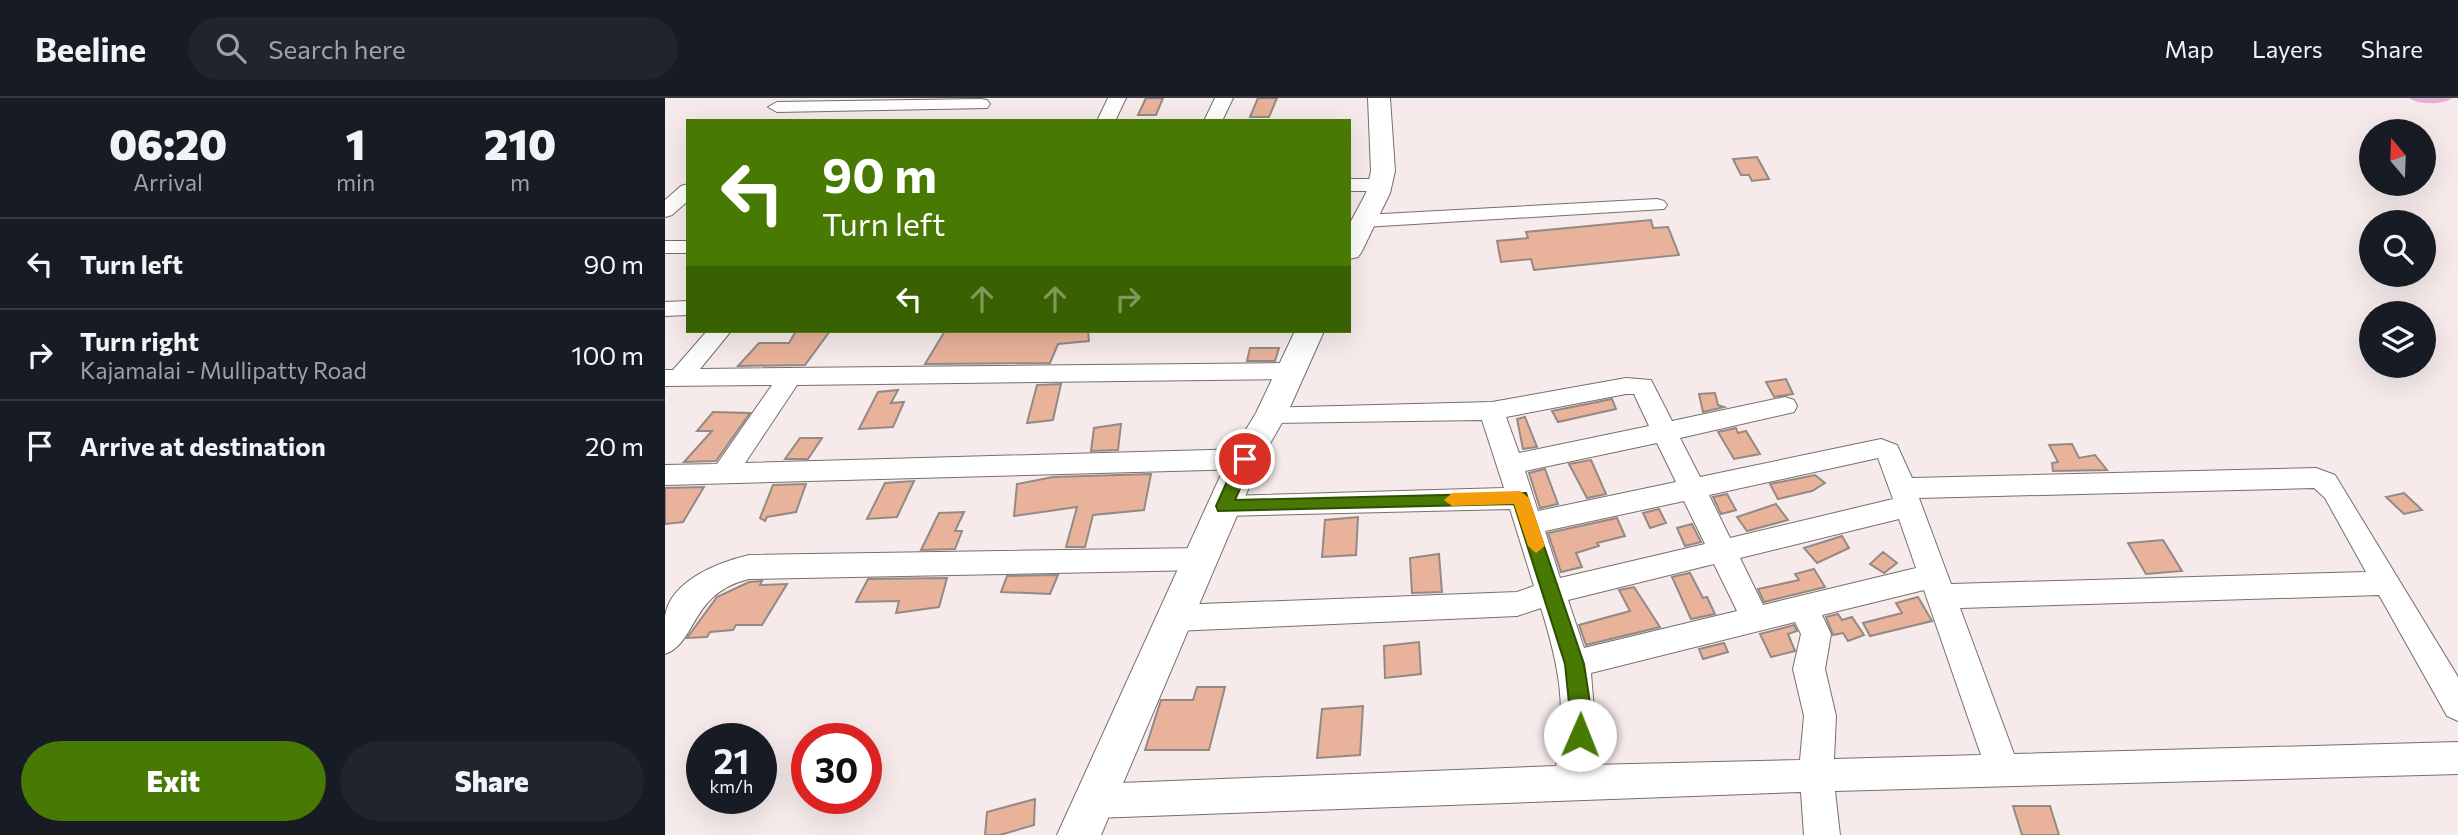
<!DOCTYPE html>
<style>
:root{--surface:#171b24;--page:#20242c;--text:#f1f3f6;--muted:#9ea1a6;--line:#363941;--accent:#487902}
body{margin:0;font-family:Commissioner,sans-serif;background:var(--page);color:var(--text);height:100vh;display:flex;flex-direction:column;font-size:26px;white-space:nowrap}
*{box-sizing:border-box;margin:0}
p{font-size:23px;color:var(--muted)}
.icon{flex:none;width:38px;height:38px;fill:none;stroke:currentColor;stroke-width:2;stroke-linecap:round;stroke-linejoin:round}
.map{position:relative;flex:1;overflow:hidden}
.sheet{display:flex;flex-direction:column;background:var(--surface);width:665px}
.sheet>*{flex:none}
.hud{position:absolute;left:21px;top:21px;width:665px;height:214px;border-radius:0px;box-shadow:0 7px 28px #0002;background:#487902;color:#fff;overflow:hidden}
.needle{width:46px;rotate:341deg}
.tools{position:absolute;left:1694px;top:21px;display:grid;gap:14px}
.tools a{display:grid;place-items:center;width:77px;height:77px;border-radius:50%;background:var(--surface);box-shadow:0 7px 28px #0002;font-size:35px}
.speed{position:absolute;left:21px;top:625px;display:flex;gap:14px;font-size:35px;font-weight:700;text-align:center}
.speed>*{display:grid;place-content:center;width:91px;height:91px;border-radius:50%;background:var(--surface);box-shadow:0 7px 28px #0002;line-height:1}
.speed small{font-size:18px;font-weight:400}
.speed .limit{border:10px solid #d22;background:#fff;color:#111}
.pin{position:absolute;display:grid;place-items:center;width:60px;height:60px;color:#fff;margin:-30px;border:4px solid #fff;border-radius:50%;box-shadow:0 2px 7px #0007}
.me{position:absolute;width:77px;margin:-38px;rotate:1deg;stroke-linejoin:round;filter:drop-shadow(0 0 5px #0008)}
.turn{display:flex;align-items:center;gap:24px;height:147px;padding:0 21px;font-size:32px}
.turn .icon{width:91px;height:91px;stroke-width:2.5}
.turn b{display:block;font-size:49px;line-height:60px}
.lanes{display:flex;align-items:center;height:66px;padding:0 21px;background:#0003;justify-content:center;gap:35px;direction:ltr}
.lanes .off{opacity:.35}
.eta{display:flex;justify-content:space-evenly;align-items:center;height:119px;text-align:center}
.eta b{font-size:42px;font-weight:800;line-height:49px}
.cta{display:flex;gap:14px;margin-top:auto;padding:14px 21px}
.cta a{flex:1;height:80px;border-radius:42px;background:var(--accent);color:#fff;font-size:28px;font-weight:800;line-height:80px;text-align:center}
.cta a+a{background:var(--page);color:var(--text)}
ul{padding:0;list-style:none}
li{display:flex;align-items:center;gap:21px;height:91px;padding:0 21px;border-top:2px solid var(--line)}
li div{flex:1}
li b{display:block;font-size:26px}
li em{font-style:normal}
header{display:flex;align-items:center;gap:42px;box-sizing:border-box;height:98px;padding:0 35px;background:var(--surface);border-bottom:2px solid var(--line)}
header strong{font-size:33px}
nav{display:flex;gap:38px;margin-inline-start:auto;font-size:24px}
.search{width:490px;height:63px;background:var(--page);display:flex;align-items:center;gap:18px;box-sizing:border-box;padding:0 24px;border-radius:38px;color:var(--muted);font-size:26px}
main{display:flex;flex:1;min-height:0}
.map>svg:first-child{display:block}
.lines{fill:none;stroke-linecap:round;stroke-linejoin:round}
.canal{fill:#e2b0d2;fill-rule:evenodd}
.building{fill:#e9b29a;stroke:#938a86;stroke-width:2}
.minor-casing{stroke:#786e6e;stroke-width:2}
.major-casing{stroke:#786e6e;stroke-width:2}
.minor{fill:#fff;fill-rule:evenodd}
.major{fill:#fff;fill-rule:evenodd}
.route{fill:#487902;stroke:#2f4f01;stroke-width:2}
.slow{fill:#f59e0b}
</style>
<header>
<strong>Beeline</strong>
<div class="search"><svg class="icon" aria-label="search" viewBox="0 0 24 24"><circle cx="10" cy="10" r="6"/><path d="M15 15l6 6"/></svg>Search here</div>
<nav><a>Map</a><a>Layers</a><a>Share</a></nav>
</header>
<main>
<section class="sheet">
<div class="eta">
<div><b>06:20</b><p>Arrival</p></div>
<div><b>1</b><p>min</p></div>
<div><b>210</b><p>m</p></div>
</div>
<ul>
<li><svg class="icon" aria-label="left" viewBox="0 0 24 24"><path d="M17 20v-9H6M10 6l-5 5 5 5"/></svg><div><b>Turn left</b></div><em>90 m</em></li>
<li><svg class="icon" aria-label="right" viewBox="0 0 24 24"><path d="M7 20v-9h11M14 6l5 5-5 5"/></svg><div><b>Turn right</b><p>Kajamalai - Mullipatty Road</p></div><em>100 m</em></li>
<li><svg class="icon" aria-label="arrive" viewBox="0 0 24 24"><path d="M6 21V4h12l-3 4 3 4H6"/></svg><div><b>Arrive at destination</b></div><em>20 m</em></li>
</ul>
<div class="cta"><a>Exit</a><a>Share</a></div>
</section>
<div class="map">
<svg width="1793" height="737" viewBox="0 0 1793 737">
<rect width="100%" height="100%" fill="#f6ebea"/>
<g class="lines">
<!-- canal -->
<path class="canal" d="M1744,0H1787C1778,7 1753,7 1744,0Z"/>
</g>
<!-- building -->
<path class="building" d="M481,0H498L491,17H473Z
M593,0H612L604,19H585Z
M1092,59L1104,81L1087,83L1084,77H1076L1068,61Z
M986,122L988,130L1003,129L1014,157L869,172L866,161L836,164L832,143L863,140L861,134Z
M131,233H165L140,267L73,268L94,245H124Z
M280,233H423L424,243L393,246L385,265L260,266Z
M585,250H614L610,263H582Z
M1121,281L1128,296L1109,299L1101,284Z
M396,286L388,322L362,325L372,287Z
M233,292L226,305L239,304L228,329L194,331L213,294Z
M1050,295L1053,307L1059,309L1038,314L1034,296Z
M947,301L951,311L893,324L887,313Z
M48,314L85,315L51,363L19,364L47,333H32Z
M860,319L872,349L858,351L852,321Z
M456,326L453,352L426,353L429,330Z
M1071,330L1073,335L1081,333L1095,356L1069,361L1053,334Z
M135,340H157L143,361H120Z
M1407,346L1414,360L1430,357L1442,372L1388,373L1387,365L1393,364L1384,347Z
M926,362L941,396L922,400L904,366Z
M880,371L893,406L875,410L864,375Z
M486,376L479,412L428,417L420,449H401L412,409L349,418L352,386L388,379Z
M1150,377L1160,385L1147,393L1113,401L1105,386Z
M249,383L232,419L202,421L220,385Z
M141,386L131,414L102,419L100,423L95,420L108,387Z
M39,389L18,424L0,426V390Z
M1739,395L1757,412L1739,416L1721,399Z
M1062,396L1071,412L1056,416L1048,399Z
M1111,406L1123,422L1082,433L1072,419Z
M994,411L1001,425L985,430L978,415Z
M299,414L290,433H297L290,451L256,452L274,415Z
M693,419L691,457L657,459L660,422Z
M952,420L960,438L932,445L934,448L911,455L917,469L896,474L883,435Z
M1027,426L1036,444L1020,448L1012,430Z
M1177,438L1184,450L1152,465L1139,450Z
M1498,442L1517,473L1481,476L1463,445Z
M1218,454L1232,465L1219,475L1205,466Z
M774,456L777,494L747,495L745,460Z
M1149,471L1160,489L1099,504L1093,491L1134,482L1130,476Z
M1025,475L1038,500L1042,499L1050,516L1026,521L1007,479Z
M393,477L385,496L336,494L342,478Z
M282,480L274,509L231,515L234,503L191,504L203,481Z
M97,483L95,487L122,486L97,527H71L68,532L45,534L42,539L22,540L52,499L84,484Z
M969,489L995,529L921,547L914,527L965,513L954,492Z
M1253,499L1267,523L1205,538L1198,525L1237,515L1231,505Z
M1173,516L1177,522L1187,519L1199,537L1183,543L1178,535L1168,537L1161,519Z
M1129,527L1132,533L1123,536L1130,553L1106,559L1095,536Z
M754,544L756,576L720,580L719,548Z
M1059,545L1063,554L1038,561L1034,551Z
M532,589H560L544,652H480L496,602H528Z
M698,608L695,657L652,660L657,611Z
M370,701L369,727L335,737H320L322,714Z
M1348,708H1385L1394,737H1357Z"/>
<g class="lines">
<defs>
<path id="minor" d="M443,0H461L450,23H432Z
M550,0H568L557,23H539Z
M316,1L322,2L325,6L322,10L112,14L103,9L112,4Z
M684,81H715L725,87L715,93H684Z
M23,86V103L7,117L0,119V102L16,88Z
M992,101L999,103L1002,107L999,111L699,129L689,123L699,117Z
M0,143H23V155H0Z
M23,203V217L0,218V204Z
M42,233H66L35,271L624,265L632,267L636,273L632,279L624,281L132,287L80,365L580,351L589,354L593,361L589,368L580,371L0,387V367L52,366L107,287L0,288V272H8Z
M961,280L986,282L1007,323L1120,299L1129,302L1132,308L1129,314L1015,340L1035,379L1216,341L1232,347L1247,380L1651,370L1670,377L1793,579V623L1782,618L1714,497L1295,510L1349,656L1793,644V676L1170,693L1175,737H1139L1136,694L430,720L418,715L413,703L418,691L430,686L891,668C902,608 894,568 876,510L852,518L510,533L499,529L495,520L499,511L510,507L852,494L869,488L845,411L559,418L549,415L545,408L549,401L559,398L839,390L817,322L606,325L597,322L594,316L597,310L827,304ZM961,296H969L984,328L854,355L841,319ZM992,345L1011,384L873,413L860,373ZM1213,360L1228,401L1065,440L1044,397ZM1649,390L1660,400L1701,474L1286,486L1254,400ZM1019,403L1040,446L895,480L880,433ZM1234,421L1251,470L1098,507L1075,460ZM1049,466L1072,513L919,550L903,502ZM1259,492L1316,657L1169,661L1171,618L1160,571L1166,536L1157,517ZM1130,524L1136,536L1128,571L1139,618L1135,662L925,667L930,625L926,575Z
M536,450L546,453L550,461L546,469L536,472L84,481C25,495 32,545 0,556C0,544 0,530 0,518C6,482 54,464 84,457Z"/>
<path id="major" d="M703,0H725L730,73L725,95L697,153L693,159L684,161V127L701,95L706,73Z
M630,233H659L622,316L596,361L436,737H392L563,361L591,315Z"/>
</defs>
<!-- minor casing -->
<use href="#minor" class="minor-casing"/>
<!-- major casing -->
<use href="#major" class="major-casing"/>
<!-- minor -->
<use href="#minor" class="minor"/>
<!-- major -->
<use href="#major" class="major"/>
</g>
<!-- route -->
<path class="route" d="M580,356L588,361L570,402L861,395L919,566L925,605L922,644L915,647L908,644L900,566L849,406L553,413L551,408L572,361Z"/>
<!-- slow -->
<path class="slow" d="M855,393L864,400L880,448L871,455L863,448L849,406L787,408L779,402L787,395Z"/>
</svg>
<div class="tools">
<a><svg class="needle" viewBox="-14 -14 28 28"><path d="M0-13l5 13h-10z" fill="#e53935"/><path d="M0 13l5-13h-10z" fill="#9ea1a6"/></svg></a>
<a><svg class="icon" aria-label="search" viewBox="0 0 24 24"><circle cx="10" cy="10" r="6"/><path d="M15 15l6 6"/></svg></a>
<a><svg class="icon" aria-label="layers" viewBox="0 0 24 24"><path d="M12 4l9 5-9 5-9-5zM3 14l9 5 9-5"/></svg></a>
</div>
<div class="speed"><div>21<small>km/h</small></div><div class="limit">30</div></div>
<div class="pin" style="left:580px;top:361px;background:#d93025"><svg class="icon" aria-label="arrive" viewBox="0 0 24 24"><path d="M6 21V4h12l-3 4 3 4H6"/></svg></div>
<svg class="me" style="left:915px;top:637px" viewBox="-20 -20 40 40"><circle r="19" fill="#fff"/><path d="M0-13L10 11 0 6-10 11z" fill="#487902"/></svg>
<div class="hud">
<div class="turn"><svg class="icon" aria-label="left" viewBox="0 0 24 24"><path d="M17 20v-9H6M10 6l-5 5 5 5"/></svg><div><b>90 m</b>Turn left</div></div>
<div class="lanes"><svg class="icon" aria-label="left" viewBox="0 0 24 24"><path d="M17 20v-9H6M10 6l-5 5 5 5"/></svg><svg class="icon off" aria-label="ahead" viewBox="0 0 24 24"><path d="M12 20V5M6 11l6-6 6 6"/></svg><svg class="icon off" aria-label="ahead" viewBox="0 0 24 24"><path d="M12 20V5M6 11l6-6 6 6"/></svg><svg class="icon off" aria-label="right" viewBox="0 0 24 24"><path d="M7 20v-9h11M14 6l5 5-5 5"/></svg></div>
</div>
</div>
</main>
